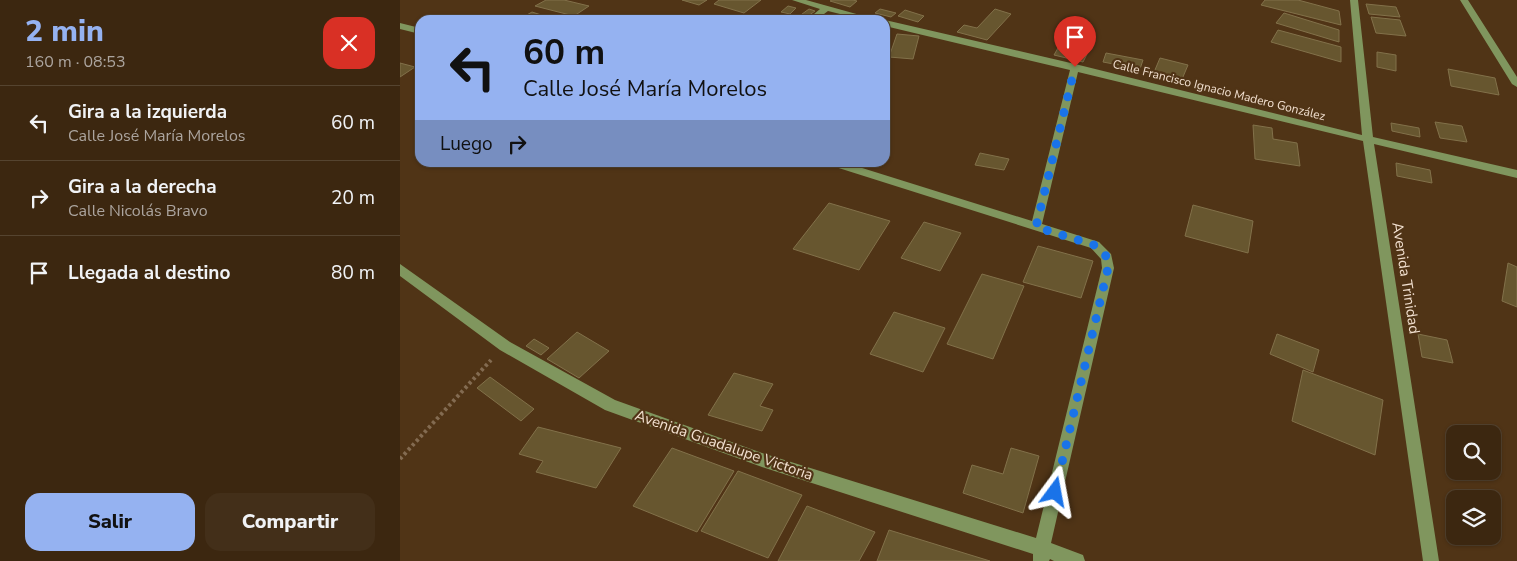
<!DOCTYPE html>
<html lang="es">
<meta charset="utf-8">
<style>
:root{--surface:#3c2710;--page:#432f19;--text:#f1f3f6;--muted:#aca59f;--line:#554430;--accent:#95b2f1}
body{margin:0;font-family:"Nunito Sans",sans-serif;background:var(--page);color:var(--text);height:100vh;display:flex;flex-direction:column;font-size:19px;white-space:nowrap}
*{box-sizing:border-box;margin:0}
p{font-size:16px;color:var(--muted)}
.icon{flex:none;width:28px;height:28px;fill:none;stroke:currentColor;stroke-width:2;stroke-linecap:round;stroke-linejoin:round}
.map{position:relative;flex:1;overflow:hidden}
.drawer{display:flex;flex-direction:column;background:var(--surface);width:400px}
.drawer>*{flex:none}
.banner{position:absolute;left:15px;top:15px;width:475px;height:152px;border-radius:15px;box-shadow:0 1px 4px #0004,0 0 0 1px var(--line);background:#95b2f1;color:#111;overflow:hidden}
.fabs{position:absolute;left:1046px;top:425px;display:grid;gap:10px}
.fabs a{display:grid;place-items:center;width:55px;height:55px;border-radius:10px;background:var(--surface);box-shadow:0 1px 4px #0004,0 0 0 1px var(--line);font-size:25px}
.pin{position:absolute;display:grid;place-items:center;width:42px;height:42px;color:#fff;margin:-51px -21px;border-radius:50% 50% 50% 0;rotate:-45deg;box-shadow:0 0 5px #0007}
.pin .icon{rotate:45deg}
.me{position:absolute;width:55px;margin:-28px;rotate:13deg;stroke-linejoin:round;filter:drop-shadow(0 0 4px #0008)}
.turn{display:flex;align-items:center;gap:18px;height:105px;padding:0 25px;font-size:22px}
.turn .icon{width:65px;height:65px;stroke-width:2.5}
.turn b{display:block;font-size:35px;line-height:42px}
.then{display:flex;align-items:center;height:48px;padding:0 25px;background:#0003;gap:10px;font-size:19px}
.round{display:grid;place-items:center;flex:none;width:52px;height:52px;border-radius:15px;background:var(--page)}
.headline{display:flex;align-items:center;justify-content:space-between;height:85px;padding:0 25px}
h1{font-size:30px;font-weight:800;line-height:38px;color:var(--accent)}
.action{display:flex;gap:10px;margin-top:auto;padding:10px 25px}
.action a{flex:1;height:58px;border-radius:15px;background:var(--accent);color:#111;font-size:20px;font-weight:800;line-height:58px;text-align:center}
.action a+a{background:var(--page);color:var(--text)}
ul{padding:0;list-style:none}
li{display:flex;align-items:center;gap:15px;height:75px;padding:0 25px;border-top:1px solid var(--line)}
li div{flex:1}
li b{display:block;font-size:19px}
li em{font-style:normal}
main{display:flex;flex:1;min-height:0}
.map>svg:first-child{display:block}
.building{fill:#67562f;stroke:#82714a}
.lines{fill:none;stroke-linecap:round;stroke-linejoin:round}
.path{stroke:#836b51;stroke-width:4;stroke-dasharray:3 3;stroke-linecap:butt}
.minor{fill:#80965e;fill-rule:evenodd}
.route{stroke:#1a73e8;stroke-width:9;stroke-dasharray:0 16.2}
.labels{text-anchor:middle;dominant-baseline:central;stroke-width:4.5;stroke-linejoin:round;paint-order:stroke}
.far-street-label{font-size:12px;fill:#f2e0d0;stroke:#503416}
.street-label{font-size:15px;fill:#f2e0d0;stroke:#503416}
</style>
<main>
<section class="drawer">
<div class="headline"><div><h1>2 min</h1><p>160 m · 08:53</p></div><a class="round" style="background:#d93025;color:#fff"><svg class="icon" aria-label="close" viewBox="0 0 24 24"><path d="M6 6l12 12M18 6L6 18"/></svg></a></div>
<ul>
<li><svg class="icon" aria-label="left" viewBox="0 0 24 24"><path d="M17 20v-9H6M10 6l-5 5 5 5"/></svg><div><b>Gira a la izquierda</b><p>Calle José María Morelos</p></div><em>60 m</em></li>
<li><svg class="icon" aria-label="right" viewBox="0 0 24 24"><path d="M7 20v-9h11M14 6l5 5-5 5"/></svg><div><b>Gira a la derecha</b><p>Calle Nicolás Bravo</p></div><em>20 m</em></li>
<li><svg class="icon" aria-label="arrive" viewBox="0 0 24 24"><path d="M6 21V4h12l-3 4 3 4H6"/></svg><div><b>Llegada al destino</b></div><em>80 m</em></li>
</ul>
<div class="action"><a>Salir</a><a>Compartir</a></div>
</section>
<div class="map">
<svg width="1117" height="561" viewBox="0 0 1117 561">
<rect width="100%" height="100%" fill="#503416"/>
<!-- building -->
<path class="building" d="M146,0H164L189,6L174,16L135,6Z
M282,0H307L299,5Z
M319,0H361L344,13L314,4Z
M432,0H453L457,1L450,7L430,1Z
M865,0H898L939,11L941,25L861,5Z
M966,4L996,7L1000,17L969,14Z
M388,6L396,8L390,14L381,12Z
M409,9L415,11L404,19L398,17Z
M480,9L496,13L491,17L475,13Z
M595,9L611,14L587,40L557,32L564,25L577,28Z
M505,10L524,16L518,22L498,16Z
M132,12L157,20H118Z
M884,13L939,30V42L876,23Z
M971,17L1000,20L1006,36L976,33Z
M878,30L941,47V62L871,42Z
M497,34L519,36L513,59L489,57Z
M658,48L687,54L683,62L654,55Z
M977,52L996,55V71L977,67Z
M706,53L743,60L740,69L703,62Z
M760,58L788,65L780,84L752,77Z
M0,63L15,67L0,77Z
M1048,69L1095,78L1099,95L1051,86Z
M1035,122L1062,126L1067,142L1040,138Z
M991,123L1019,128L1020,137L992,131Z
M853,125L872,128L873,139L897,143L900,166L855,159Z
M580,153L609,159L604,170L575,165Z
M996,163L1030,170L1032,183L997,176Z
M429,203L490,221L459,270L393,249Z
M793,205L853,221L848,253L785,236Z
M524,222L561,233L540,271L501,258Z
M638,246L693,261L681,298L623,282Z
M1108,263L1117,267V307L1102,301Z
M582,274L624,286L593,359L547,344Z
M494,312L545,328L523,372L470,354Z
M177,332L209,351L179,378L147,359Z
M877,334L919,350L913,372L870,354Z
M1018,334L1047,340L1053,363L1022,357Z
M134,339L149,348L141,355L126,346Z
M903,370L983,400L975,455L892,421Z
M334,373L373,384L360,406L373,410L362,431L308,415Z
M90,377L134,409L121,421L77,388Z
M138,427L221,448L196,488L136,472L143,461L119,454Z
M272,448L334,471L297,532L233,506Z
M611,448L639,456L623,513L563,493L572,465L603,474Z
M338,471L402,495L368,558L301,531Z
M407,506L475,532L459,561H378Z
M489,530L590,561H477Z"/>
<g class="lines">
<!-- path -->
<path class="path" d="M0,459L91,360"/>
<!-- minor -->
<path class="minor" d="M392,0H406L478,20H464L428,11L416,20H407L420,9Z
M950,0H958L973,137L1117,170V178L974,144L1039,561H1023L963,141L678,72L642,224L699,242L711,254L714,268L651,543L683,555L685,561H654L650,559L649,561H633V554L362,467L205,410L100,350L0,276V264L110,342L215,400L362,453L636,538L702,268L701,259L691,248L426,164L425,162H443L632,221L670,70L485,26V20L675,64L962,135Z
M1060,0H1068L1117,77V87L1112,84Z
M0,23L20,28V34L0,29Z"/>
</g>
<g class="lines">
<!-- route -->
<path class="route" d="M655,492L708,268L707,257L694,245L636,227L675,67"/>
</g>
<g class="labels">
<!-- far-street labels -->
<g class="far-street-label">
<text transform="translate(819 90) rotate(14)">Calle Francisco Ignacio Madero González</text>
</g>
<!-- street labels -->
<g class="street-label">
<text transform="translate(1006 278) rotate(81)">Avenida Trinidad</text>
<text transform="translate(324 445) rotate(19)">Avenida Guadalupe Victoria</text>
</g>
</g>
</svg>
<div class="fabs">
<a><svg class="icon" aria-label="search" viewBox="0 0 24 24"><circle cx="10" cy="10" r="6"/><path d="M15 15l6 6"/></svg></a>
<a><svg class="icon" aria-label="layers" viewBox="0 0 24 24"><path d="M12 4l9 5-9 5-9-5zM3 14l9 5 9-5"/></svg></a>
</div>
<div class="pin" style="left:675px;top:67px;background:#d93025"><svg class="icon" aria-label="arrive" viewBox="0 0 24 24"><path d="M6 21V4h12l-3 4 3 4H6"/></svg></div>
<svg class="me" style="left:655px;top:492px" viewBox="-20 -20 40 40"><path d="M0-17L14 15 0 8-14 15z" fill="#1a73e8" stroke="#fff" stroke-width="4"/></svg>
<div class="banner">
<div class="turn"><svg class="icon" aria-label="left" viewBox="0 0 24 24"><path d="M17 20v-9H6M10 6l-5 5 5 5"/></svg><div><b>60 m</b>Calle José María Morelos</div></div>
<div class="then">Luego<svg class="icon" aria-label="right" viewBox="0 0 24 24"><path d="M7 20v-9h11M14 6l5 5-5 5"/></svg></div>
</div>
</div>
</main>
